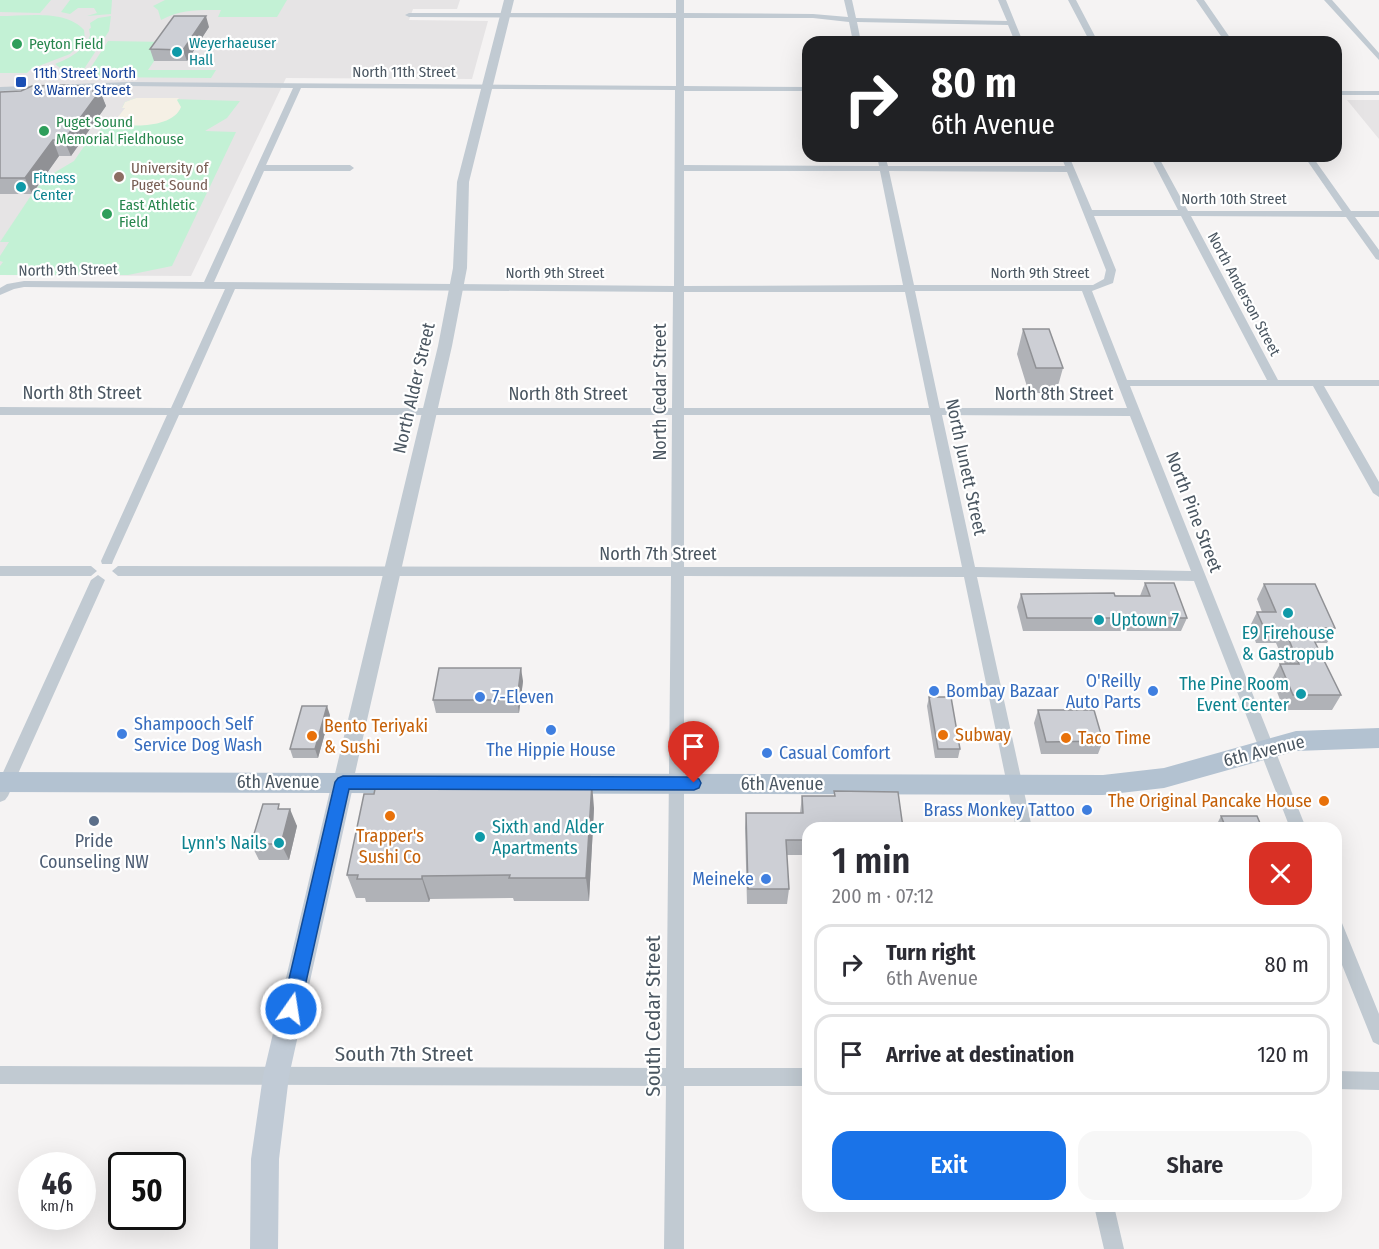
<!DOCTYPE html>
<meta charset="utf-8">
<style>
:root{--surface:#fff;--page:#f7f7f7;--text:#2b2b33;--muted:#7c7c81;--line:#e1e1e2;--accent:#1a73e8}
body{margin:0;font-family:"Fira Sans Condensed",sans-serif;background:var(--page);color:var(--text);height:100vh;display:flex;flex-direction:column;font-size:22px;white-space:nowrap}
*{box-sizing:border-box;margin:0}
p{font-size:20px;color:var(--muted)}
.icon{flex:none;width:33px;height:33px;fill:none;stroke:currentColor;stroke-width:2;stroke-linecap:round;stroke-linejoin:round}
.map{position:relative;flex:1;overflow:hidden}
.panel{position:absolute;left:802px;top:822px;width:540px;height:390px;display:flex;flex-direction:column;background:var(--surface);border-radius:18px;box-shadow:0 6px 24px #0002}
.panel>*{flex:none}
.banner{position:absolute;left:802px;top:36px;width:540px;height:126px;border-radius:18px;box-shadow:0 6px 24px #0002;background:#202124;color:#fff;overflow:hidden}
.speed{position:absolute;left:18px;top:1152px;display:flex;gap:12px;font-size:30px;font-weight:700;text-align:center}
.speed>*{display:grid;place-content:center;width:78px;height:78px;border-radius:50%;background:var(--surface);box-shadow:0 6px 24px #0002;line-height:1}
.speed small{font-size:15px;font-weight:400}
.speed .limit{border:3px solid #111;border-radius:9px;background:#fff;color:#111}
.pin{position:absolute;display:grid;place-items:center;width:51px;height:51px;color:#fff;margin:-62px -26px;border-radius:50% 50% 50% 0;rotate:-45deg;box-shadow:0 0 6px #0007}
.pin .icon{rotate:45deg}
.me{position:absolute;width:66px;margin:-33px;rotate:13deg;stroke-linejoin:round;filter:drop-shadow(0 0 4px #0008)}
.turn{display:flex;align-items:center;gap:21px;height:126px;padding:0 30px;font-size:27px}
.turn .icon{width:78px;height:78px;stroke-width:2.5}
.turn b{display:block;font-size:42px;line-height:51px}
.round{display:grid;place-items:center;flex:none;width:63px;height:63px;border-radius:18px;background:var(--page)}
.head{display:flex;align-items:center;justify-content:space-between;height:102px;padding:0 30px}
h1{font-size:36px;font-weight:600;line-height:45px}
.action{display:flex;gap:12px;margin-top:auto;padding:12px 30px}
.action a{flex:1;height:69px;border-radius:18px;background:var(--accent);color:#fff;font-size:24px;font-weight:600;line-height:69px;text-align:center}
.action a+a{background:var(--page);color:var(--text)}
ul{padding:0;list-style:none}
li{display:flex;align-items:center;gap:18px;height:81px;margin:0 12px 9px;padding:0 18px;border:3px solid var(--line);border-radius:18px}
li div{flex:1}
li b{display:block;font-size:22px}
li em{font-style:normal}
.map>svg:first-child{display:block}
.education{fill:#e6e4e5}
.green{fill:#c3f1d5}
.sand{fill:#f5f0e5}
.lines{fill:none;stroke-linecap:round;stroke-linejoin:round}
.minor{fill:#c1cad2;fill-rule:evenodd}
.tertiary{fill:#c1cad2;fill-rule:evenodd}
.secondary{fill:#c1cbd6;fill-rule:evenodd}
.primary{fill:#b3c2d1;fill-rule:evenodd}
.wall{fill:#b0b2b7}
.shaded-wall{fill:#909195}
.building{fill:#cdcfd5;stroke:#909195;stroke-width:1.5}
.route{fill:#1a73e8;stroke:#114b97;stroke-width:1.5}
.leisure-dot{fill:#2e9e5b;stroke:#fff;stroke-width:2}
.culture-dot{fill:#0f9aa8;stroke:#fff;stroke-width:2}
.transit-dot{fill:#1a4fb4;stroke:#fff;stroke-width:2}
.education-dot{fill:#8d6e63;stroke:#fff;stroke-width:2}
.shop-dot{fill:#3f7fe0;stroke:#fff;stroke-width:2}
.food-dot{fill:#e8710a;stroke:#fff;stroke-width:2}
.service-dot{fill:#5c6f8a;stroke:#fff;stroke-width:2}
.labels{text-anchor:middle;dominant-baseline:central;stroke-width:4.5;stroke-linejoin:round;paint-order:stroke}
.far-culture-label{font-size:15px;fill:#0d838f;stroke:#fff;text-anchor:start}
.far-leisure-label{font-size:15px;fill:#27864d;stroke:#fff;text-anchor:start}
.far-street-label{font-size:15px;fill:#4a5661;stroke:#fff}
.far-transit-label{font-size:15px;fill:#164399;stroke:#fff;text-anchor:start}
.far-education-label{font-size:15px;fill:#785e54;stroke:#fff;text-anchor:start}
.street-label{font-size:18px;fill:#4a5661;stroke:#fff}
.culture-label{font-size:18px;fill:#0d838f;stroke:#fff;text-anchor:start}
.shop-label{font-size:18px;fill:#366cbe;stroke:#fff;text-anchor:start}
.food-label{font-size:18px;fill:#c56008;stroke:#fff;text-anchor:start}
.service-label{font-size:18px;fill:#4e5e75;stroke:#fff}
.near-street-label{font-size:21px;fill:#4a5661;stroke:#fff}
</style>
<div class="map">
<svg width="1379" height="1249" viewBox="0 0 1379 1249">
<rect width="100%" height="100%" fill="#f5f3f3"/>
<!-- education -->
<path class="education" d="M0,0H494H460L457,9H413L409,20L488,21L472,79L286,78L191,276L0,275Z
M1347,100H1379V139Z"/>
<!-- green -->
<path class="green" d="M0,0H51L40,13L0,12Z
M70,0H112L111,14L87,16L97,13L94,8H78L70,14L61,12Z
M165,0H287L277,17H218L221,10C199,10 181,9 161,20L158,10L153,6Z
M0,16C25,16 66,9 84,30L85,39L70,54L31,69L27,73H0Z
M111,16L109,31L82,72L67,73L55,64C70,58 85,50 90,35L89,29L91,28L90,23L98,18Z
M108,41L167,42L148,70H216L211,78L90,77L86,75Z
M136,98L240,101L227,118L205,131L236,132L172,266L128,275H0V266L3,262L0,261V256L9,242H0L34,191L47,177L74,161L87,142L92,141L109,118L120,117L125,108H122L125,102Z"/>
<!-- sand -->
<path class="sand" d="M136,98H179L177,100L181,107C175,124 144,127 128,125C123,124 119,122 114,122L125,108H122L125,102Z"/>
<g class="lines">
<!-- minor -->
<path class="minor" d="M676,0H684V13L813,14L848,17L844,0H852L856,18L1007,21L998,0H1006L1023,42H1015L1008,25L857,22L861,42H853L849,22L813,18H684V86L808,87V91H684V165L879,166L877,156H885L888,166H1065L1061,156H1069L1092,210H1178L1150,156H1158L1188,211H1342L1304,156H1312L1351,211H1379V217H1355L1379,250V260L1376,259L1346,217L1191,216L1278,380H1379V386H1324L1379,482V497L1373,493L1313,386H1130L1306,828H1290L1194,581L977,577L1032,828H1016L964,577L684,576V1068H808V1086H684V1249H664L666,1086L0,1084V1066L666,1068L671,576H118L112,571L118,566L671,567L672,415H179L113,561L112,564H102L101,561L167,415H0V407L171,408L225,289L24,287L14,289L0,295V288L7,284L24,281L204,282L293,88L128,86L0,91V87L128,82L676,86V18L409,17L405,15L409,13H676ZM301,88L675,90L674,286L214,282L264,171H350L354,168L350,165H266ZM684,171H880L903,285L684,286ZM889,171L1067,172L1106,270L1104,279L1093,285H914ZM1094,216H1181L1267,380H1127L1092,291L1113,283L1116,270ZM235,289L673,292L672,408H182ZM915,291H1082L1127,408H940ZM684,292H905L929,408H684ZM684,415H930L962,567H684ZM942,415L1130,416L1191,571L975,567Z
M1068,0H1076L1098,42H1090Z
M1196,0H1204L1233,42H1225Z
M1324,0H1332L1379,53V60Z
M1336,91H1379V95H1336Z
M0,566H91L97,571L91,576H0Z
M98,575L105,580L8,796L5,800L0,802V779L91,580Z
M1336,921L1342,923L1344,928L1379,1014V1045L1373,1042L1336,950Z
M1336,1071L1379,1072V1090L1336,1089Z
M1094,1206H1114L1124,1249H1104Z"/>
<!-- tertiary -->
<path class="tertiary" d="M504,0H514L469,182L467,268L452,346L353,782L350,788L343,790L336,788L333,782L438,346L453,268L457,182Z"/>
<!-- secondary -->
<path class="secondary" d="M343,773L351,776L354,782L289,1076L279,1159L278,1249H250L251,1159L263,1076L332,782L335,776Z"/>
<!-- primary -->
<path class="primary" d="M1379,728V748L1296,751L1164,788L1103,795L0,792V772L1103,775L1164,768L1296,731Z"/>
</g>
<!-- wall -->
<path class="wall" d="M209,27L187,61H154L150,49Z
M97,91H100L106,106L71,156H59L32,194H0V92Z
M1023,329L1063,368L1056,393H1029L1017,354Z
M1145,583L1187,618L1181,631H1023L1017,607L1021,594L1140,596Z
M1264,584L1335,628L1327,643H1315L1341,695L1332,710H1284L1272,679L1280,664H1285L1276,643H1256L1250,626L1257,612H1262L1257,599Z
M523,681L519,713H436L433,700Z
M929,697L960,749L958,758H935L927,706Z
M1038,710L1103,741L1098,754H1041L1034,723Z
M330,715L318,758H293L290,749Z
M834,791L898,792L808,828V855H786L789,889L787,904H747L745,828L746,813H800L802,796H834Z
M594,808L589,901H514L513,898L430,899L429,902H366L365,898H356L347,875Z
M281,809L297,826L289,860H259L251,844Z
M1221,816L1262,828H1218L1217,824Z"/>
<!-- shaded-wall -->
<path class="shaded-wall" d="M206,16L209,27L187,61L183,50Z
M95,87L98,94L100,91L106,106L71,156L64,140Z
M53,140L59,156L32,194L25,178Z
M521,668L523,681L519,713L517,700Z
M327,706L330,715L318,758L315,749Z
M592,783L594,808L589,901L586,878Z
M290,809L297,826L289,860L281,844Z
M422,876L430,899L429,902L422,879Z"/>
<!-- building -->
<path class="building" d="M174,16H206L183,50L150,49Z
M61,85L95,87L93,91H100L64,140H53L25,178H0V92L21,91L32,86Z
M1023,329H1049L1063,368H1036Z
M1145,583H1174L1187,618H1027L1021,594L1114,593L1115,596H1150Z
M1264,584H1315L1335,628H1308L1341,695H1293L1280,664H1299L1284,628H1264L1257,612H1276Z
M439,668H521L517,700H433Z
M929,697H951L960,749H938Z
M302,706H327L315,749H290Z
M1038,710H1094L1103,741L1046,742Z
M592,783L586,878H509L510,875L422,876V879H357L358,875H347L364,794H374L376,784Z
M834,791L898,792L903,828H808V840H786L789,889H748L746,813H803L802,796H835Z
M263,804H279L278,809H290L281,844H251Z
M1221,816H1257L1262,828H1226Z"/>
<!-- route -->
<path class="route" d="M343,776L694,777L699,779L701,783L699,788L694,790L349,789L300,1009L297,1015L291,1017L285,1015L282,1009L335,782L338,778Z"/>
<!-- markers -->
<g class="leisure-dot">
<circle cx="17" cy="44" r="6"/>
<circle cx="44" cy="131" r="6"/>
<circle cx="107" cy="214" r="6"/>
</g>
<g class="culture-dot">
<circle cx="177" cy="52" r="6"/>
<circle cx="21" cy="187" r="6"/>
<circle cx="1288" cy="613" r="6"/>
<circle cx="1099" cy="620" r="6"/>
<circle cx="1301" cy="694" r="6"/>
<circle cx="480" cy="837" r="6"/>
<circle cx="279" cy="843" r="6"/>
</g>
<rect class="transit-dot" x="15" y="76" width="12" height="12" rx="3"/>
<circle class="education-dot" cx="119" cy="177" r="6"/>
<g class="shop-dot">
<circle cx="934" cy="691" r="6"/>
<circle cx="1153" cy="691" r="6"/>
<circle cx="480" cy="697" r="6"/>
<circle cx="551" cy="730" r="6"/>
<circle cx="122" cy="734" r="6"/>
<circle cx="767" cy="753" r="6"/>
<circle cx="1087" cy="810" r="6"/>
<circle cx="766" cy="879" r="6"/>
</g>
<g class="food-dot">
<circle cx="943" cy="735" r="6"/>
<circle cx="312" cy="736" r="6"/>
<circle cx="1066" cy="738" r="6"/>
<circle cx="1324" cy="801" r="6"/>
<circle cx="390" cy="816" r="6"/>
</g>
<circle class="service-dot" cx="94" cy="821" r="6"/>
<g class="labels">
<!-- far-culture labels -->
<g class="far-culture-label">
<text x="189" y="43">Weyerhaeuser<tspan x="189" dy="17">Hall</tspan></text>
<text x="33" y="178">Fitness<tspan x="33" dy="17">Center</tspan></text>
</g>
<!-- far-leisure labels -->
<g class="far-leisure-label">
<text x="29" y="44">Peyton Field</text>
<text x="56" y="122">Puget Sound<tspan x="56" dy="17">Memorial Fieldhouse</tspan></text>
<text x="119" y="205">East Athletic<tspan x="119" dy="17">Field</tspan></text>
</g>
<!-- far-street labels -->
<g class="far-street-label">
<text x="404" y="72">North 11th Street</text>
<text x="1234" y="199">North 10th Street</text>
<text transform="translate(68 270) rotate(-1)">North 9th Street</text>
<text x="555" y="273">North 9th Street</text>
<text x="1040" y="273">North 9th Street</text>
<text transform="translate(1244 294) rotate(62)">North Anderson Street</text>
</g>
<!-- far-transit labels -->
<g class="far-transit-label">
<text x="33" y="73">11th Street North<tspan x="33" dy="17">&amp; Warner Street</tspan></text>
</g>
<!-- far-education labels -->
<g class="far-education-label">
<text x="131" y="168">University of<tspan x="131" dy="17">Puget Sound</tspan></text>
</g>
<!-- street labels -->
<g class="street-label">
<text transform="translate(414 388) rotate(-77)">North Alder Street</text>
<text transform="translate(660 392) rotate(-90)">North Cedar Street</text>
<text x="82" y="393">North 8th Street</text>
<text x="568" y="394">North 8th Street</text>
<text x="1054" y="394">North 8th Street</text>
<text transform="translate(966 467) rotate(78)">North Junett Street</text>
<text transform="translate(1194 512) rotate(69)">North Pine Street</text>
<text x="658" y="554">North 7th Street</text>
<text transform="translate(1264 751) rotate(-14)">6th Avenue</text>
<text x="278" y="782">6th Avenue</text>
<text x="782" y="784">6th Avenue</text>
</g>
<!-- culture labels -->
<g class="culture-label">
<text x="1111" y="620">Uptown 7</text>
<text x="1288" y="633" text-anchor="middle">E9 Firehouse<tspan x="1288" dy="21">&amp; Gastropub</tspan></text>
<text x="1289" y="684" text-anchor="end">The Pine Room<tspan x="1289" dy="21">Event Center</tspan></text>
<text x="492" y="827">Sixth and Alder<tspan x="492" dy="21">Apartments</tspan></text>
<text x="267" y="843" text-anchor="end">Lynn's Nails</text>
</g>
<!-- shop labels -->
<g class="shop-label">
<text x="1141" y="681" text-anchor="end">O'Reilly<tspan x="1141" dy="21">Auto Parts</tspan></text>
<text x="946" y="691">Bombay Bazaar</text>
<text x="492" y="697">7-Eleven</text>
<text x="134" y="724">Shampooch Self<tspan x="134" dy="21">Service Dog Wash</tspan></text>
<text x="551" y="750" text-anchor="middle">The Hippie House</text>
<text x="779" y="753">Casual Comfort</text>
<text x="1075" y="810" text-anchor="end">Brass Monkey Tattoo</text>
<text x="754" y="879" text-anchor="end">Meineke</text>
</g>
<!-- food labels -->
<g class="food-label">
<text x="324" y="726">Bento Teriyaki<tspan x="324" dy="21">&amp; Sushi</tspan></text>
<text x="955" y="735">Subway</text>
<text x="1078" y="738">Taco Time</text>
<text x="1312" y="801" text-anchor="end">The Original Pancake House</text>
<text x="390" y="836" text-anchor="middle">Trapper's<tspan x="390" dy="21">Sushi Co</tspan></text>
</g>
<!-- service labels -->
<g class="service-label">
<text x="94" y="841">Pride<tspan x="94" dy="21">Counseling NW</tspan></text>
</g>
<!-- near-street labels -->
<g class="near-street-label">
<text transform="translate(653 1016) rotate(-90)">South Cedar Street</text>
<text x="404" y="1054">South 7th Street</text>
</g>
</g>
</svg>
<div class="speed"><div>46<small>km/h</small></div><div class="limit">50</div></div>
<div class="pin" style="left:694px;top:783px;background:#d93025"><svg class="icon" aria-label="arrive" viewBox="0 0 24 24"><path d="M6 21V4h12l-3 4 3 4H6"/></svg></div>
<svg class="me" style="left:291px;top:1009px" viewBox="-20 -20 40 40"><circle r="17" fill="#1a73e8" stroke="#fff" stroke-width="3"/><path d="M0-11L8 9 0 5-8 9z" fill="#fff"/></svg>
<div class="banner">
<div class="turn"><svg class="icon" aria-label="right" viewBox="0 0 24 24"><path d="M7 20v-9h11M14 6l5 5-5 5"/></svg><div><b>80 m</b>6th Avenue</div></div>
</div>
<section class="panel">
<div class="head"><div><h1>1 min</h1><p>200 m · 07:12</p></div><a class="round" style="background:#d93025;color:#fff"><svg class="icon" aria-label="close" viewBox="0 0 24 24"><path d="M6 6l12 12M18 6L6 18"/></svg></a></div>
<ul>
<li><svg class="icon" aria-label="right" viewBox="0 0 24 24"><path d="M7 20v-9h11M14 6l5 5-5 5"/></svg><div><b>Turn right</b><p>6th Avenue</p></div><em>80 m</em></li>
<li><svg class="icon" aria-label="arrive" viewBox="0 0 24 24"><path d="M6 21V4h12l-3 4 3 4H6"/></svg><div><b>Arrive at destination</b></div><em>120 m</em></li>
</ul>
<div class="action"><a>Exit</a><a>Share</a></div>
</section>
</div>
